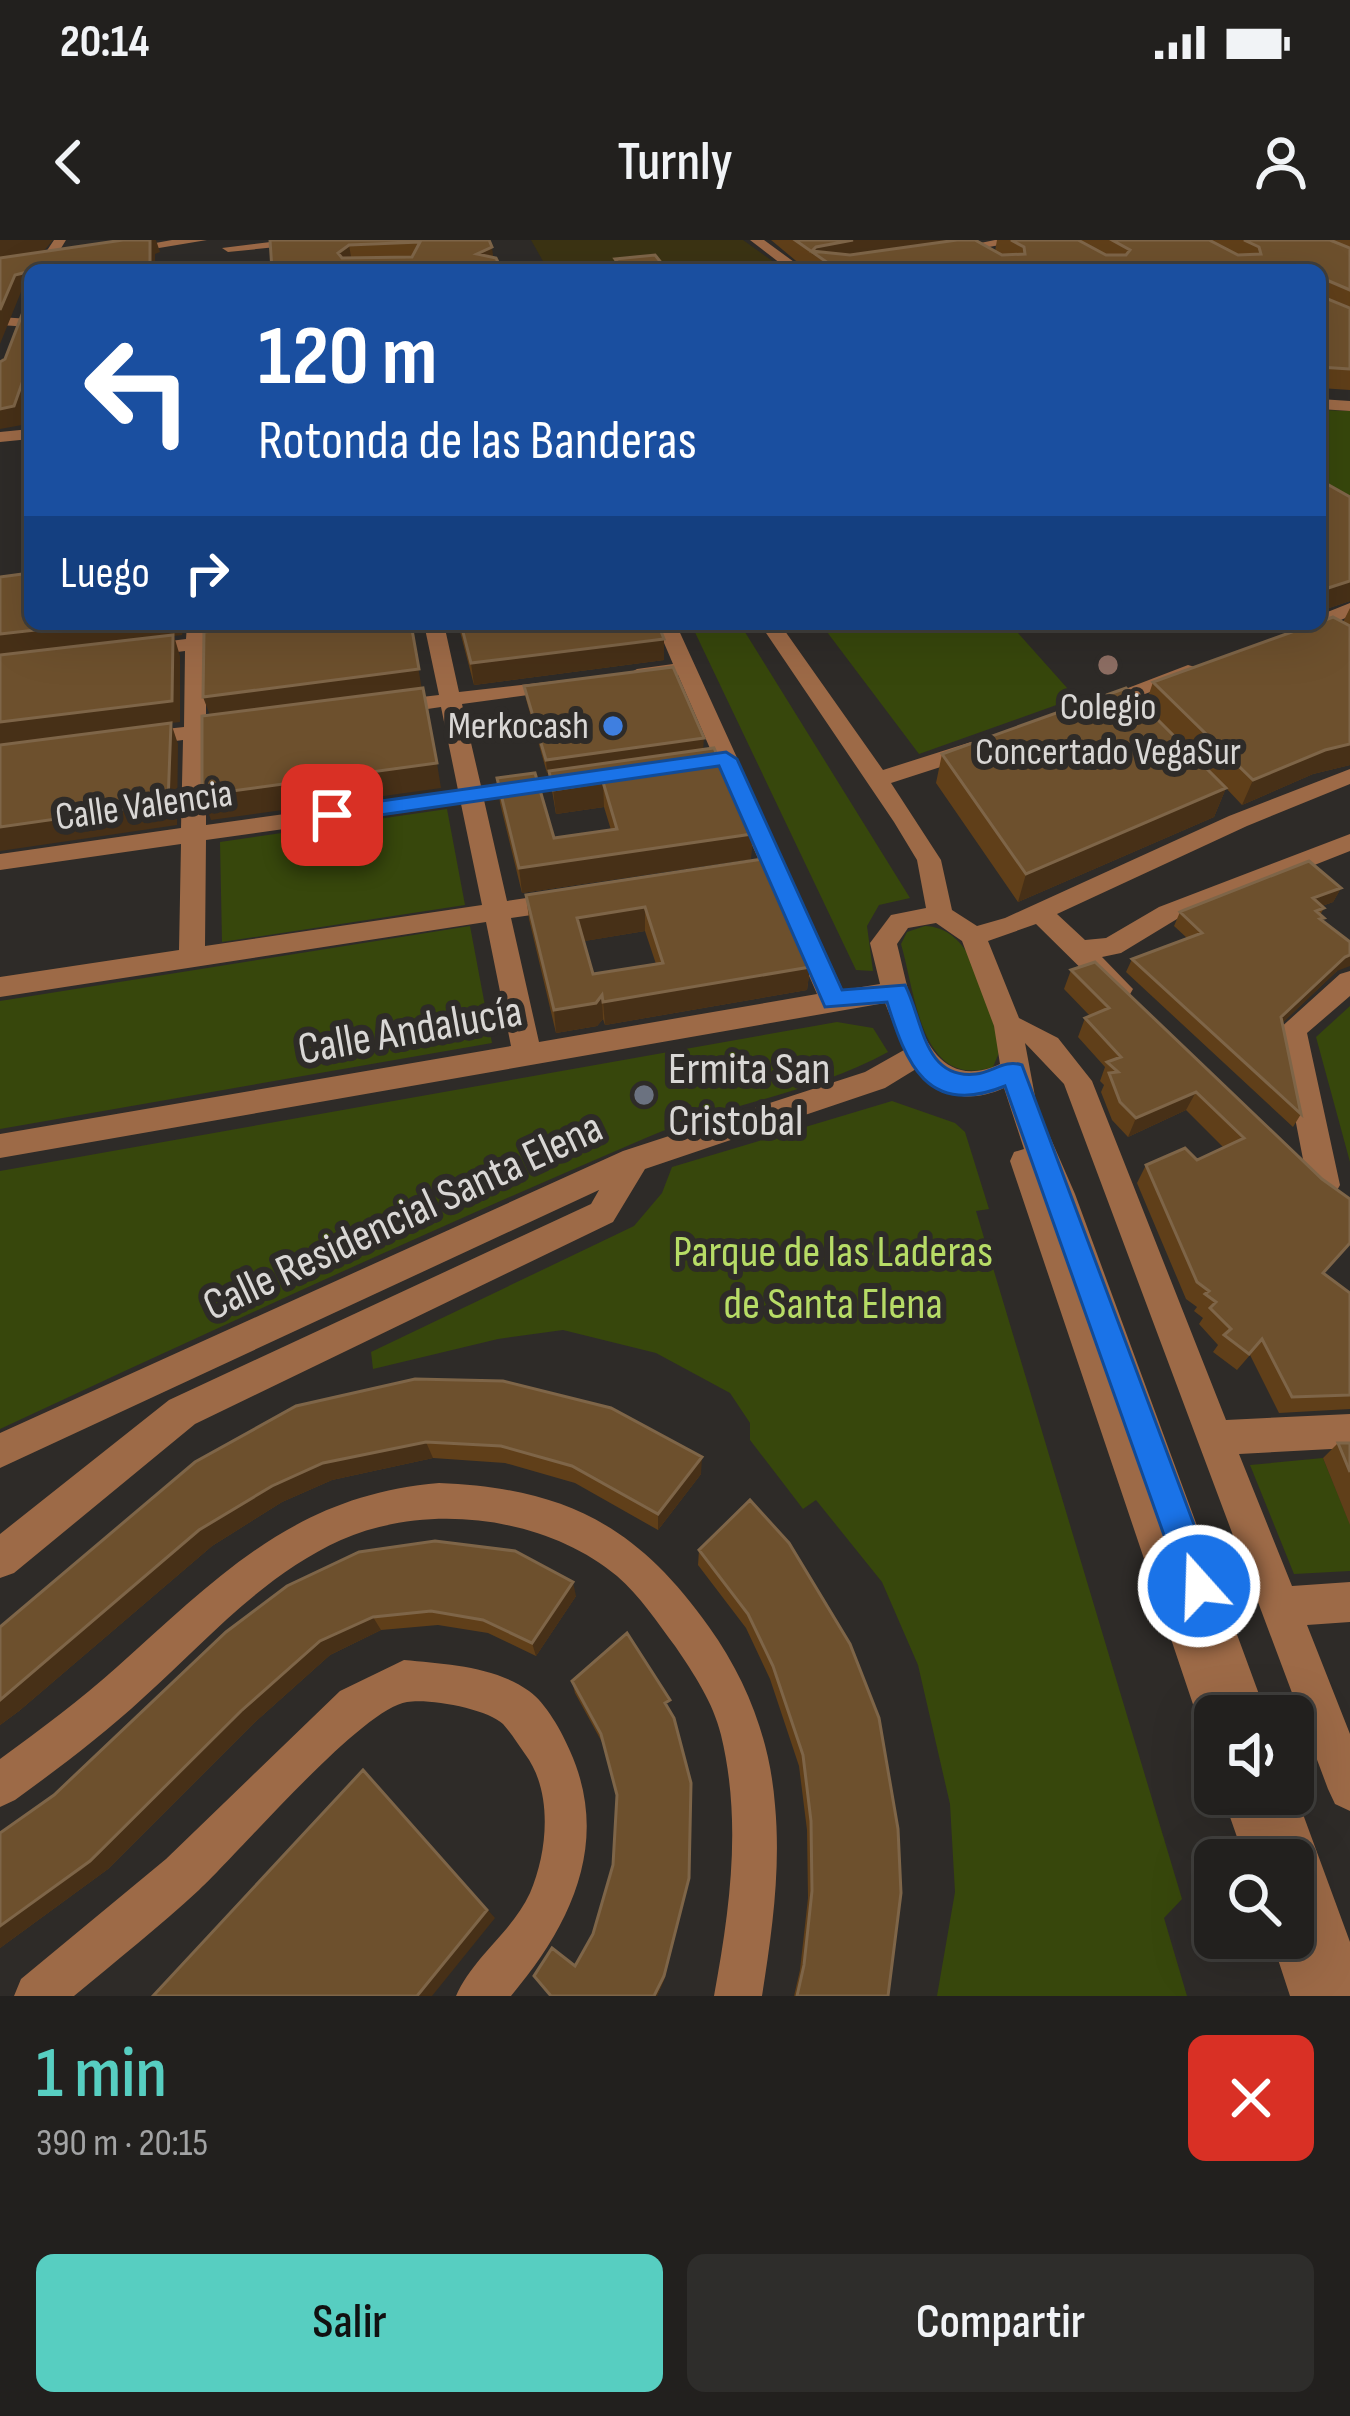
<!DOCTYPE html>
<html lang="es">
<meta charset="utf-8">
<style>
:root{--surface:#22201e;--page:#2e2d2b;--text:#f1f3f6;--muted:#a2a3a4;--line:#3f3e3c;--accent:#57cec1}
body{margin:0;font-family:"Sofia Sans Condensed",sans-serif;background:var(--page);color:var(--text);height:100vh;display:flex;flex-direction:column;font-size:45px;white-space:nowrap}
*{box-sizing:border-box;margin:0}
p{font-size:39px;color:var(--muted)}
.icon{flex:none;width:66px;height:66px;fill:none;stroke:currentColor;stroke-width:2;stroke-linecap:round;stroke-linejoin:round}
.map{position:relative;height:1756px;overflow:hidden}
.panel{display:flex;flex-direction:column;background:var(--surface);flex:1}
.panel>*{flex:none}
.hud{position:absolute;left:24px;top:24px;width:1302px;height:366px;border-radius:18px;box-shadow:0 12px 48px #0002,0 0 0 3px var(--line);background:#1a4fa0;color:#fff;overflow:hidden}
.fabs{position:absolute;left:1194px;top:1455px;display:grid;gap:24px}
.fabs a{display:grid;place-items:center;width:120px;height:120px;border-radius:18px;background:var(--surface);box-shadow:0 12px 48px #0002,0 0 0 3px var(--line);font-size:60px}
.pin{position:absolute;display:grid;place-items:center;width:102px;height:102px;color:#fff;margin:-51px;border-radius:24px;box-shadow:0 6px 18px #0006}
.me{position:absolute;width:132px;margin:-66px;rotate:340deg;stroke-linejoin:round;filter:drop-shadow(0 0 9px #0008)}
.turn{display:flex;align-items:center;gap:42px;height:252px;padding:0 36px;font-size:54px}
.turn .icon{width:156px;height:156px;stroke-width:2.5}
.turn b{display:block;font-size:84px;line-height:102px}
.then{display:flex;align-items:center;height:114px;padding:0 36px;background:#0003;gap:24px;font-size:45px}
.round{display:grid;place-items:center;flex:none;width:126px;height:126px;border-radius:18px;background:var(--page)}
.headline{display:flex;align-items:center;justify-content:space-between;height:204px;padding:0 36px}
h1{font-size:72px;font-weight:600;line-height:90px;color:var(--accent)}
.cta{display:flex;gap:24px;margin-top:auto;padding:24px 36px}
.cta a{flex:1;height:138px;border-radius:18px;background:var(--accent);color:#111;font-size:48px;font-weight:600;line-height:138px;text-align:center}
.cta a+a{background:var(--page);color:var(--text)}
.status{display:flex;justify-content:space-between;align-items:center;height:84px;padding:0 60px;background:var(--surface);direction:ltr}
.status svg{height:33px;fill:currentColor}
header{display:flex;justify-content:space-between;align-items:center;height:156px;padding:0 36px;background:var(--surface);font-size:54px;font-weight:600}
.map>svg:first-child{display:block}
.green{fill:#37470c}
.sand{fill:#3b3313}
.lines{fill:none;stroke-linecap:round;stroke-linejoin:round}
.minor{fill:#9d6a47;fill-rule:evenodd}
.wall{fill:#603f19;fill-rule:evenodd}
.shaded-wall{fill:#473017}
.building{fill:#6d502d;stroke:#7e6548;stroke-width:3;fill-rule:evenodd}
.route{fill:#1a73e8;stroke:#114b97;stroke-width:3}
.education-dot{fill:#8d6e63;stroke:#2e2b28;stroke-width:4.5}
.shop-dot{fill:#3f7fe0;stroke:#2e2b28;stroke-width:4.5}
.worship-dot{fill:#6b7280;stroke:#2e2b28;stroke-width:4.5}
.labels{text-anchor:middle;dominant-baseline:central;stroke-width:12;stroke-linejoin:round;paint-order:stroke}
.far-poi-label{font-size:39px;fill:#d9d7d5;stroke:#2e2b28}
.far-street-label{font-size:39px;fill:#d9d7d5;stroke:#2e2b28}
.street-label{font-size:45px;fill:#d9d7d5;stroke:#2e2b28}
.poi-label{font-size:45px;fill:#d9d7d5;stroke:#2e2b28;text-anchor:start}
.park-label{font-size:45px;fill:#b7dc66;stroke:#2e2b28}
</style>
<div class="status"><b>20:14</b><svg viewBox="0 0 49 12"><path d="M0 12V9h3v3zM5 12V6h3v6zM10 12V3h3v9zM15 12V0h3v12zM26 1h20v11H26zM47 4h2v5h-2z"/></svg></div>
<header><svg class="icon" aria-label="back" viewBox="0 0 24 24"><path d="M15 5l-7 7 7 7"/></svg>Turnly<svg class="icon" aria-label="person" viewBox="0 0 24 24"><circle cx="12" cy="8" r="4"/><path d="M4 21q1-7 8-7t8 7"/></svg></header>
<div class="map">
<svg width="1350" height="1756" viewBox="0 0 1350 1756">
<rect width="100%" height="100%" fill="#2e2b28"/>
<!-- green -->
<path class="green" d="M1320,170L1350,171V258L1320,241Z
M691,384H740L910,658L879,665L867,686L873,731L856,730Z
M821,384H1010L1076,458L919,514Z
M447,569L465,665L222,702L220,602Z
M470,686L492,803L0,889V761Z
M925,686C978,688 986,767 1001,808L993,827C921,850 916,756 901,704L907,692Z
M1350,766V922L1316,797Z
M837,782L873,788L888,812C814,853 726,864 648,897C430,990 215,1089 0,1189V931Z
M892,861L955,883L965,892L989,969L976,971L1182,1659L1164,1678L1187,1756H937L955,1652L950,1564L918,1425L882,1342L816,1260L803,1269L750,1200V1183L730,1153L656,1113L563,1090L498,1099L373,1129L371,1112L634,986L662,953L672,927Z
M1323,1218L1350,1284V1331L1294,1334L1250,1225Z"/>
<!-- sand -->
<path class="sand" d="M531,0H743L785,30H548Z"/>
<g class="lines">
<!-- minor -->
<path class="minor" d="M54,0H66L48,30H34Z
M172,0H207L117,15L111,11Z
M287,0H346L228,12L222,8Z
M750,0H764L805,30H789Z
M995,0H1026L947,15L941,11Z
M526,23L531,30H483Z
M0,77L30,79V87L0,85Z
M1320,159L1350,161V171L1320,169Z
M30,189V199L0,202V192Z
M1350,363V376L1302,397L1285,393L1299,384H1320V375Z
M187,384H205L206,397L245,392L255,398L245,404L206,409V484L238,480L249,487L238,494L206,498V585L458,550L441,467L387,475L376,468L387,461L439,455L424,384H444L459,452L573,439L576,444L565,450L462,464L481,546L590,531L602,538L590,545L484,560L507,661L566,652L579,661L566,670L511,678L539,802L817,754L678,435L637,441L626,435L637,429L673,424L656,384H676L843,750L880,744L870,703L891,675L926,668L917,620L894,582L760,384H780L883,530L971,502H987V512L891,543L941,620L952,670L977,686L1005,678L1229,576L1350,529V544L1247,586L1057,674L1085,700L1106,698L1159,667L1350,594V611L1177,679L1121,713L1102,717L1133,749L1129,756H1109L1036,684L988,701L1019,778L1058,798L1092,841L1226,1180L1350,1174V1208L1239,1214L1292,1346L1350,1342V1382L1307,1385L1350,1494V1571L1335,1564L1328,1549L1064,844L1025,803L1037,867L1075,954L1267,1476H1215V1496L1202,1491L1010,921L1014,912L1024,909L1004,848C972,863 939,859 916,829L885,848L645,929L613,982L195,1184L14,1333L0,1338V1294L169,1160L591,964L599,950L0,1228V1193L623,911L865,832L904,810L885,763L0,918V894L511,806L486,682L0,757V737L179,710L181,604L0,630V614L181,588L183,500L137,506L126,499L137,492L184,487L185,411L138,417L128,411L138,405L186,399ZM461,564L482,665L205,706L206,600ZM936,683L962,701L994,786L1000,824C924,859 911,758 897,704L908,688Z
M1188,425L1195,427V435L1100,471L1092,473L1081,466Z
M1350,731V756L1307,793L1340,945L1335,954L1324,958L1313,954L1308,945L1278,790L1340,734Z
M439,1243C564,1248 637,1285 709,1387C747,1440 770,1500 775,1565C781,1629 772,1693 762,1756H714C730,1669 742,1582 721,1495C713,1462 694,1434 675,1406C657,1382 640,1356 617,1336C545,1276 427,1262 341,1300C263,1335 205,1402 143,1458C103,1495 59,1528 15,1560L0,1567V1519C40,1490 80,1460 117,1427C219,1336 295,1255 439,1243Z
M404,1420C445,1424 494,1426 529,1451C546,1463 562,1492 570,1511C611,1602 571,1685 511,1756H456C473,1717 512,1692 530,1653C548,1611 553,1551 525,1514C518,1504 511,1493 503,1484C488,1469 429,1458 407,1462C361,1469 240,1612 199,1650C159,1687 116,1721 74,1756H14L21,1739L166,1619L340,1451Z
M1293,1547L1350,1702V1756H1290L1271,1698H1293V1620H1245L1222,1554H1293Z"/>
</g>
<!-- wall -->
<path class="wall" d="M270,0H489L493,17L272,30Z
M771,0H954L995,11L997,0H1350V150L1320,148V30H807Z
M1320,240L1350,361L1320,371Z
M1350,368V525L1313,534L1242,565L1226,548L1214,577L1018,662L936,543L942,514L1145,466L1153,442L1343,382Z
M458,384H658L664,399V420L474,445Z
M524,446L704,509L752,594L751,619L522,653L500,563L497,538L554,598L611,590L604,567L556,574L549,533H547L526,459Z
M763,619L810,727L807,750L605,785L603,779L597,786L556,793L529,679L526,655ZM645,691L656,724L593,734L584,701Z
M1341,648L1333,662L1322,666L1324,668L1320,675L1337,731L1282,783L1301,874L1293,887L1126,732L1132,719L1187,698L1174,686L1180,672Z
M1071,730L1322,939L1325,1034L1350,1053V1169L1279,1173L1250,1115L1237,1130L1213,1112L1218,1105L1199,1084L1203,1078L1194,1071L1197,1067L1186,1059L1137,943L1146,925L1197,920L1224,908L1186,870L1128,897L1112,880L1101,852L1104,845L1100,841L1105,827L1078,797L1085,778L1090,776L1064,749Z
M296,1166L701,1234L658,1290L575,1243L505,1223L433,1218L332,1240L282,1262L212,1306L19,1471L0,1485V1387Z
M1338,1203H1350V1285L1323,1218Z
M750,1260L888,1756H794L800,1730L808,1658L807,1590L799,1526L770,1439L746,1388L698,1325L699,1310Z
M435,1301L576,1356L536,1416L488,1393L438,1385L381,1390L330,1415L254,1483L108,1629L0,1708V1593Z
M572,1441L670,1472L688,1645L664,1740L657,1756H551L575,1726L593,1694L613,1625L617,1557L603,1504L575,1453Z"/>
<!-- shaded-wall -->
<path class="shaded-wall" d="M0,0H53L42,13L0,18Z
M150,0H156L160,12L155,14V30H150Z
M853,0H954L827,23L812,14L816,7Z
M349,5L352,22L341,29L338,13Z
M492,7L494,24L477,14Z
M27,32L30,50L21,52L0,104V70L15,35Z
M30,131V160L22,185L0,189V169L26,132Z
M1350,341V361L1320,371L1328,348Z
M89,384H185L182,395L174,396L180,416V482L171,483L178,504L177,585L0,611V394Z
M208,384H272L210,391Z
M411,384L422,450L211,478L203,457Z
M664,399V420L474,445L471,423Z
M704,498L703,511L547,533L546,520Z
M1350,504V525L1313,534L1242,565L1253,540L1325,510Z
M437,523L441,548L211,580L202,555Z
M603,542L604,567L556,574L553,550Z
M1226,548L1214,577L1018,662L1026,634Z
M752,594L751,619L522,653L519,628Z
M1341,648L1333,662L1305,672L1313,658Z
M645,667V691L579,702L577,678Z
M1350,715V726L1337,731L1274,791L1281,777L1345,717Z
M810,727L807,750L605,785L603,762Z
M602,755L603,779L597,786L556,793L554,770Z
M1196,852L1186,870L1128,897L1136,878Z
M426,1202L433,1218L332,1240L282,1262L212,1306L19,1471L0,1485V1460L199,1290L272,1246L323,1223Z
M702,1217L701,1234L658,1290V1274Z
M573,1342L576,1356L536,1416L532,1403Z
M373,1377L381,1390L330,1415L254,1483L108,1629L0,1708V1686L320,1401Z
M363,1530L495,1678L432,1756H417Z
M689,1638L664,1740L657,1756H654Z"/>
<!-- building -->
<path class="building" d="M123,0H150V30H30V131L26,132L14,166L0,169V122L5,119L28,59L27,32L15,35L0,70V18Z
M270,0H489L492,7L477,14L496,18L502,30H272ZM420,2L412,17L342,18L338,13L349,5Z
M795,0H853L816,7L812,11L850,15L957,0H975L1002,15L1025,14L1024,7L1011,0H1078L1106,15H1126L1130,10L1112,0H1209L1238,15L1261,14L1259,7L1244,0H1330L1350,8V50L1329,41L1322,45L1325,58L1350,68V129L1320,127V30H838Z
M655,15L667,30H623L615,19Z
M1320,240L1350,257V341L1328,348L1320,343Z
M30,333V384H89L0,394V337Z
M1333,377L1350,386V504L1325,510L1253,540L1153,442L1314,384H1320V382Z
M272,384H411L419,429L203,457L204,392Z
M461,384H658L664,399L471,423Z
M173,395L172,461L0,482V415Z
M673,427L704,498L546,520L524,446Z
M423,448L437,523L202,555V476Z
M1126,448L1226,548L1026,634L942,514Z
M171,483L168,563L0,587V505Z
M714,508L752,594L519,628L497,538L535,533L554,598L617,589L603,542L553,550L549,531Z
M763,619L810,727L603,762L602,755L596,763L554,770L526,655ZM645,667L663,723L593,734L577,678Z
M1309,621L1341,648L1313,658L1324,668L1316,671L1324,678L1320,679L1350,702V715L1345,717L1281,777L1301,874L1132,719L1202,693L1180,672L1184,670Z
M1095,722L1322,939L1350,959V1003L1323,1033L1350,1053V1155L1292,1157L1262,1099L1249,1114L1224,1095L1231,1089L1210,1068L1216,1062L1205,1054L1209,1051L1197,1042L1146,925L1185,908L1197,920L1244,898L1196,852L1136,878L1120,862L1109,833L1118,832L1107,822L1121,817L1085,778L1109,768L1071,730Z
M415,1139L503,1141L611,1168L702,1217L658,1274L572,1226L501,1206L426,1202L323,1223L272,1246L199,1290L0,1460V1387L195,1222L296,1166Z
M1338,1203H1350V1232Z
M750,1260L789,1303L850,1404L879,1478L898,1589L901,1653L888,1756H797L804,1725L812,1651L811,1581L803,1515L773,1426L748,1374L699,1310Z
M435,1301L515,1311L573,1342L532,1403L483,1380L431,1371L373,1377L320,1401L241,1471L90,1621L0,1686V1593L54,1555L226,1392L287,1346L359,1312Z
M627,1393L670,1460L665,1463L674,1478L691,1543L689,1638L664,1736L654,1756H551L534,1736L552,1708L575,1726L593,1694L613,1625L617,1555L601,1494L572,1441Z
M363,1530L487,1670L417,1756H153Z"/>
<!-- route -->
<path class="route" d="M726,512L737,519L842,750L905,745C923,779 923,840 976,834C993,832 1005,819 1022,825L1217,1346L1212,1358L1199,1363L1187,1358L1182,1346L1005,846C927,878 906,823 887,762L825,767L719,526L332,582L321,575L332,568Z"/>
<!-- markers -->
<circle class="education-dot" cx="1108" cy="425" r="12"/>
<circle class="shop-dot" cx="613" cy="486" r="12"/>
<circle class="worship-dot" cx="644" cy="855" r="12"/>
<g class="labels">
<!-- far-poi labels -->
<g class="far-poi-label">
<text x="1108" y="467">Colegio<tspan x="1108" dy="45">Concertado VegaSur</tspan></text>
<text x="589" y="486" text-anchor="end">Merkocash</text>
</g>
<!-- far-street labels -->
<g class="far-street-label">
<text transform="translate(144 566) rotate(-8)">Calle Valencia</text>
</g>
<!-- street labels -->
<g class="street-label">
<text transform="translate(410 791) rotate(-10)">Calle Andalucía</text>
<text transform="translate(403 977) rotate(-25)">Calle Residencial Santa Elena</text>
</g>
<!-- poi labels -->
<g class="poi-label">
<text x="668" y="829">Ermita San<tspan x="668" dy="52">Cristobal</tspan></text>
</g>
<!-- park labels -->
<g class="park-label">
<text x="833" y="1012">Parque de las Laderas<tspan x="833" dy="52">de Santa Elena</tspan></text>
</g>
</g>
</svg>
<div class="fabs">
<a><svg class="icon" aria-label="sound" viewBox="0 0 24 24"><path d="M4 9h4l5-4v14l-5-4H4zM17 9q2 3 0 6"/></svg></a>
<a><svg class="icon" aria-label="search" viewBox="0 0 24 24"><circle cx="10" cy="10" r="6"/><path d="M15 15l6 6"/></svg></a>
</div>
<div class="pin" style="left:332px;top:575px;background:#d93025"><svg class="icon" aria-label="arrive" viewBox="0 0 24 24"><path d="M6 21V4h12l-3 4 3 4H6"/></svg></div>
<svg class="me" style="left:1199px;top:1346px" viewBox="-20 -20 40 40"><circle r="17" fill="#1a73e8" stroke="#fff" stroke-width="3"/><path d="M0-11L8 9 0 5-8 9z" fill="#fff"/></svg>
<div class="hud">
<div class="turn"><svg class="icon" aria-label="left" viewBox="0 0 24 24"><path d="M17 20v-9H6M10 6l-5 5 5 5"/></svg><div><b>120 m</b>Rotonda de las Banderas</div></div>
<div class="then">Luego<svg class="icon" aria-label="right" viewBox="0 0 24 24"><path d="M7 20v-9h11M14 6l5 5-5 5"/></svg></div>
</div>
</div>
<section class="panel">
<div class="headline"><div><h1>1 min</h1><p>390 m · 20:15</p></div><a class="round" style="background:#d93025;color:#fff"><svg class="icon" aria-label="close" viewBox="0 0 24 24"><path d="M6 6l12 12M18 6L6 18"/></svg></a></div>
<div class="cta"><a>Salir</a><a>Compartir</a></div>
</section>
